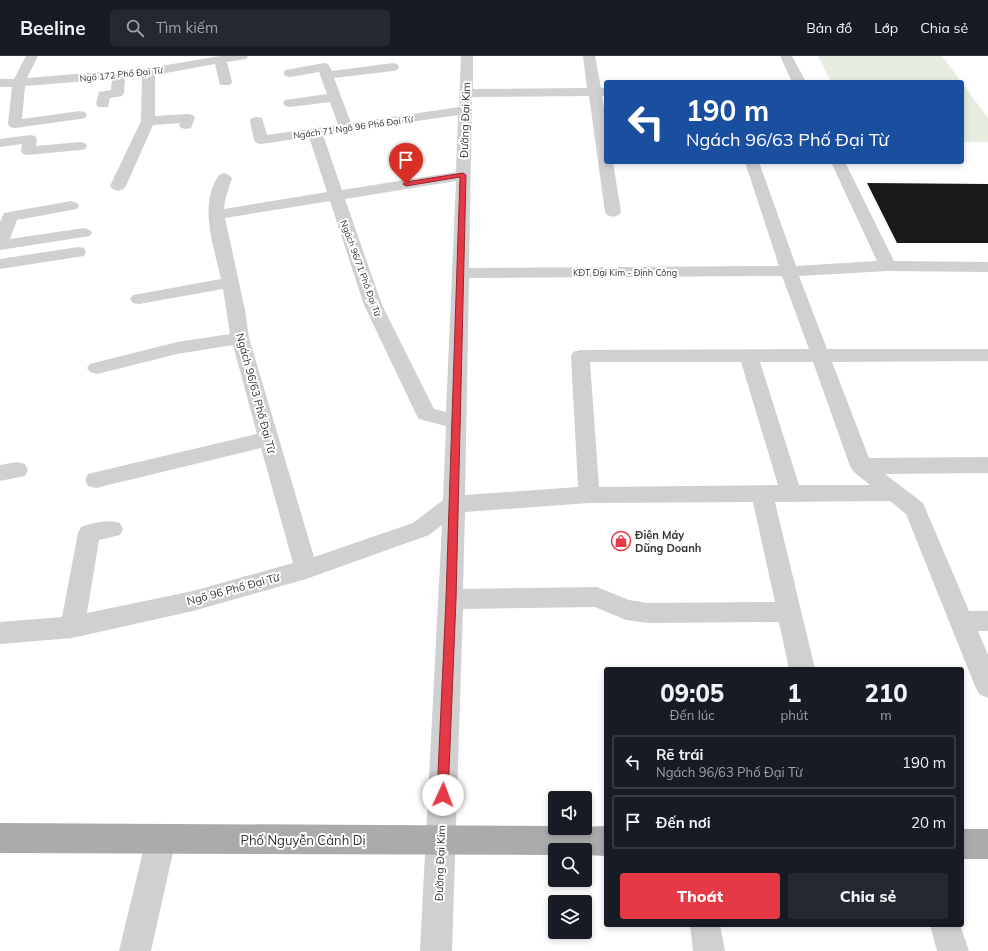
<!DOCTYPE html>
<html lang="vi">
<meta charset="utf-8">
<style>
:root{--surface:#171b24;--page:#242831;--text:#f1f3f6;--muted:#9ea1a6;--line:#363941;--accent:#e63946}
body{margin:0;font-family:Mulish,sans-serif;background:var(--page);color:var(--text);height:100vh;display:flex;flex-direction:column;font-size:15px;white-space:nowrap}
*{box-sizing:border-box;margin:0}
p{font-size:13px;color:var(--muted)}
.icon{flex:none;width:22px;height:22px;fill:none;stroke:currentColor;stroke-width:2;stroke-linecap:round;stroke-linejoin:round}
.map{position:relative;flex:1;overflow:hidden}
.sheet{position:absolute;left:604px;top:611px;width:360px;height:260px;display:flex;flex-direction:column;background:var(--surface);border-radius:4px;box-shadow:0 2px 6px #0003}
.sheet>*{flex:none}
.guide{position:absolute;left:604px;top:24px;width:360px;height:84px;border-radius:4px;box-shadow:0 2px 6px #0003;background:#1a4fa0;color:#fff;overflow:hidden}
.tools{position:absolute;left:548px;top:735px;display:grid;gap:8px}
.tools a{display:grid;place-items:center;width:44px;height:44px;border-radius:4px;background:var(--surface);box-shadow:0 2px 6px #0003;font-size:20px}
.pin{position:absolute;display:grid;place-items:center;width:34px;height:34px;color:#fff;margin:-41px -17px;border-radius:50% 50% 50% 0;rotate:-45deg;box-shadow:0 0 4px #0007}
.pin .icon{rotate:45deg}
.me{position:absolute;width:44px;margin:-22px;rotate:2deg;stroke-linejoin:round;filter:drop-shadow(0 0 3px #0008)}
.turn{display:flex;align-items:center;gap:14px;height:84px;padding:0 16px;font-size:18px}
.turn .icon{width:52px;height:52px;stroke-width:2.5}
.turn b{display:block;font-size:28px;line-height:34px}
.eta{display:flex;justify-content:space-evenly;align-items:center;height:68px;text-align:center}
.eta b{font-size:24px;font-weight:800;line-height:28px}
.primary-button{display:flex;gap:8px;margin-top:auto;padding:8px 16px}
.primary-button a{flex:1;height:46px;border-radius:4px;background:var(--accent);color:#fff;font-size:16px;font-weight:800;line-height:46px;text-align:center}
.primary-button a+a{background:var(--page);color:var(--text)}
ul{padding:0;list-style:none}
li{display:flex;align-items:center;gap:12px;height:54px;margin:0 8px 6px;padding:0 8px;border:2px solid var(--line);border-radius:4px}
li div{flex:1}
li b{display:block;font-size:15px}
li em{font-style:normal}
header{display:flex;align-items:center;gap:24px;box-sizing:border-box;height:56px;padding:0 20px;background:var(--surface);border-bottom:1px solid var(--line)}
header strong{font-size:19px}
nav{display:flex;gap:22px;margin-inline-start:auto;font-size:14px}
.search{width:280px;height:36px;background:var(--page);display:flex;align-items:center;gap:10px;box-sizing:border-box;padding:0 14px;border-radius:4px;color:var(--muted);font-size:15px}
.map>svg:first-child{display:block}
.green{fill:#e6ecdf}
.building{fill:#1a1a1a}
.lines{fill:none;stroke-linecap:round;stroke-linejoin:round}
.minor{fill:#d0d0d0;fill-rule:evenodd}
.major{fill:#ababab;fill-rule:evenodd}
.route{fill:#e63946;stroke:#96252e}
.labels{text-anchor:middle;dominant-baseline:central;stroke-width:4;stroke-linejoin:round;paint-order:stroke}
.far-street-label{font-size:9px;fill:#333;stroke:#fff}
.street-label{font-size:11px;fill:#333;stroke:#fff}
.poi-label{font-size:11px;font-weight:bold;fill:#333;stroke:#fff;text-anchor:start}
.near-street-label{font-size:13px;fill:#333;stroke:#fff}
</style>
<header>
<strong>Beeline</strong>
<div class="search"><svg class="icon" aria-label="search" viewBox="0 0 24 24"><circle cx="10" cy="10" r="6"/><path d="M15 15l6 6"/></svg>Tìm kiếm</div>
<nav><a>Bản đồ</a><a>Lớp</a><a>Chia sẻ</a></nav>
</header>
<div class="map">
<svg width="988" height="895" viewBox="0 0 988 895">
<rect width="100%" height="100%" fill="#fff"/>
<!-- green -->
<path class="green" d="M818,0H942L961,26H831Z
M962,27L988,62V86H962Z"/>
<!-- building -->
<path class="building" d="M867,127L988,128V187H897Z"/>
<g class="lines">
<!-- minor -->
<path class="minor" d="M26,0H38L27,22L149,12L220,0H248L246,3L227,6L232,26L230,29H220L215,8L155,19V60L188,58L193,59L195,62L191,72L186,73L181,72L179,69L180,67L153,69L126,130L123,133L118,135L113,133L110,130L141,65L142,20L125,22L124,37L122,40L110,42L108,51H98L96,48L99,36L111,34L112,23L25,30L22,63L80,55L85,56L87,59L85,62L80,63L15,72L10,71L8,68L12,31H0V23H14Z
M461,0H473V33L587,32L583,0H595L601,32H606V40H602L606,65V106H613L621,156L619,159L613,161L607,159L605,156L589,40L472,41L469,212L779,210L745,106H759L796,210L877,205L831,106H845L894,205L988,206V216L888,215L799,220L827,293H988V305L832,306L869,402L988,401V417L885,418L923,447L969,555H988V575H978L988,599V642L979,638L975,630L906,458L890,445L775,446L815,613H789L779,566L648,567L626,564L595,551L463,553L452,895H420L442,469L429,479L306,523L193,555L72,582L0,588V566L62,561L78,477L81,471C93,467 108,463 120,467L123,473L120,479L99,484L87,557L193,535L293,507L261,392L96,432L88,430L85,424L88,418L96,416L257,378L233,289L177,298L97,318L90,316L87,312L90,308L177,286L230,278L223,233L139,248L133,247L130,243L133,239L139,238L221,223C214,191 198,149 219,119L224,117L229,119L232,122L225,144L224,153L327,136L309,81L261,88L256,87L254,84L250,65L252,62L257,61L262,62L267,79L338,69L330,46L290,51L285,50L283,47L285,44L327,38L319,16L290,21L285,20L284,17L285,14L324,7L328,8L332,15L393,7L397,8L399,11L397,14L393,15L334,22L351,67L459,51ZM458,59L456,116L342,134L323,79ZM456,125L446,356L434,353L382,249L345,143ZM330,145L364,249L416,358L419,363L446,370L443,444L413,467L314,501L249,282L245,254L225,162ZM782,220L809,293L580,294L573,296L571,300L578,431L465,439L469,222ZM590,306H741L778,429L599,431ZM760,306H813L850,410L854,416L870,429H799ZM753,446L775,546L648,547L629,544L597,531L463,533L465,456L589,447Z
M780,0H792L806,26H792Z
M30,79L35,80L37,83L36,90L80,86L85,87L87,90L85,93L80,94L28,99L23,98L21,95L22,88L0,91V83Z
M71,145L77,147L79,150L77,153L17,164L10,183L84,172L90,174L92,177L90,180L0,194V166L4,157Z
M78,191L84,192L86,196L84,200L0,213V203Z
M17,406L25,408L28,414L25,420L0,425V409Z
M161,768L171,773L176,783L151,895H119L146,783L151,773Z
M690,869H720L725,895H693Z
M930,869H960L969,895H937Z"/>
<!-- major -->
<path class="major" d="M0,767L555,770V772L606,770V800L585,799V794H555V799L0,797Z
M962,773H988V803H962Z"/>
</g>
<!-- route -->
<path class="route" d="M463,117L466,119L456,543L448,739L447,743L443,745L438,743L437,739L446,543L460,121L406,130L403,128L406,126Z"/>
<!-- icons -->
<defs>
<symbol id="shop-ring" viewBox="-11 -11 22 22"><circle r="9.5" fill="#fff" stroke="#e63946" stroke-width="1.5"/><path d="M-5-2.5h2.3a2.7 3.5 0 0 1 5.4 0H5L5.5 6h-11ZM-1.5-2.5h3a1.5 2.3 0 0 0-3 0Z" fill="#e63946"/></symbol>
</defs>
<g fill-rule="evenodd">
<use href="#shop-ring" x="610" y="474" width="22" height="22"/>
</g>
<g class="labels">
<!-- far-street labels -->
<g class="far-street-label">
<text transform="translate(121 18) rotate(-6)">Ngõ 172 Phố Đại Từ</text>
<text transform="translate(353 71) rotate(-8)">Ngách 71 Ngõ 96 Phố Đại Từ</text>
<text transform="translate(361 212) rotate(70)">Ngách 96/71 Phố Đại Từ</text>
<text x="625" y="216">KĐT Đại Kim - Định Công</text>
</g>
<!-- street labels -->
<g class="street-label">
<text transform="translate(465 64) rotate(-88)">Đường Đại Kim</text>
<text transform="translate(256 337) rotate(75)">Ngách 96/63 Phố Đại Từ</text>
<text transform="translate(233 533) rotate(-15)">Ngõ 96 Phố Đại Từ</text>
<text transform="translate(440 807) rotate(-88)">Đường Đại Kim</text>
</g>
<!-- poi labels -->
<g class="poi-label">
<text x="635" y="479">Điện Máy<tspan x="635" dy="13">Dũng Doanh</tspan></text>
</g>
<!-- near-street labels -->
<g class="near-street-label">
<text x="303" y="784">Phố Nguyễn Cảnh Dị</text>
</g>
</g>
</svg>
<div class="tools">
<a><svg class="icon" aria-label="sound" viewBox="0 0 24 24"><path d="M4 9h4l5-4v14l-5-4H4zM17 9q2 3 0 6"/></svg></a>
<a><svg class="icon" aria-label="search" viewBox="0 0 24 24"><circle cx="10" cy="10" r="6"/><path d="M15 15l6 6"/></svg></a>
<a><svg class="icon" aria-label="layers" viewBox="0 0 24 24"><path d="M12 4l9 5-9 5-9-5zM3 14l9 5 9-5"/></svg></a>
</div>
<div class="pin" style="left:406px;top:128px;background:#d93025"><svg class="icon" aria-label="arrive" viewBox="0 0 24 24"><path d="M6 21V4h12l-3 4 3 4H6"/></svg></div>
<svg class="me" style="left:443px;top:739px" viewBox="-20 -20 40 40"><circle r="19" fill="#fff"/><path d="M0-13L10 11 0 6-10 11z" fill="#e63946"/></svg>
<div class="guide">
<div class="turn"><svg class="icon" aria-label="left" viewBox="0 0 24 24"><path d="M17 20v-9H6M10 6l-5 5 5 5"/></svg><div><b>190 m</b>Ngách 96/63 Phố Đại Từ</div></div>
</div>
<section class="sheet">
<div class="eta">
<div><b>09:05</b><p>Đến lúc</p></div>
<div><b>1</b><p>phút</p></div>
<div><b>210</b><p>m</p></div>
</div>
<ul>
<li><svg class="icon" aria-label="left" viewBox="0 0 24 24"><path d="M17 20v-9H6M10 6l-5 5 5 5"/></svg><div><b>Rẽ trái</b><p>Ngách 96/63 Phố Đại Từ</p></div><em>190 m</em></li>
<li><svg class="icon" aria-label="arrive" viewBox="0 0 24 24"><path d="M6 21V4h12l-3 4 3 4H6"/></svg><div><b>Đến nơi</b></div><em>20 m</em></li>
</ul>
<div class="primary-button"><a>Thoát</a><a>Chia sẻ</a></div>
</section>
</div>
